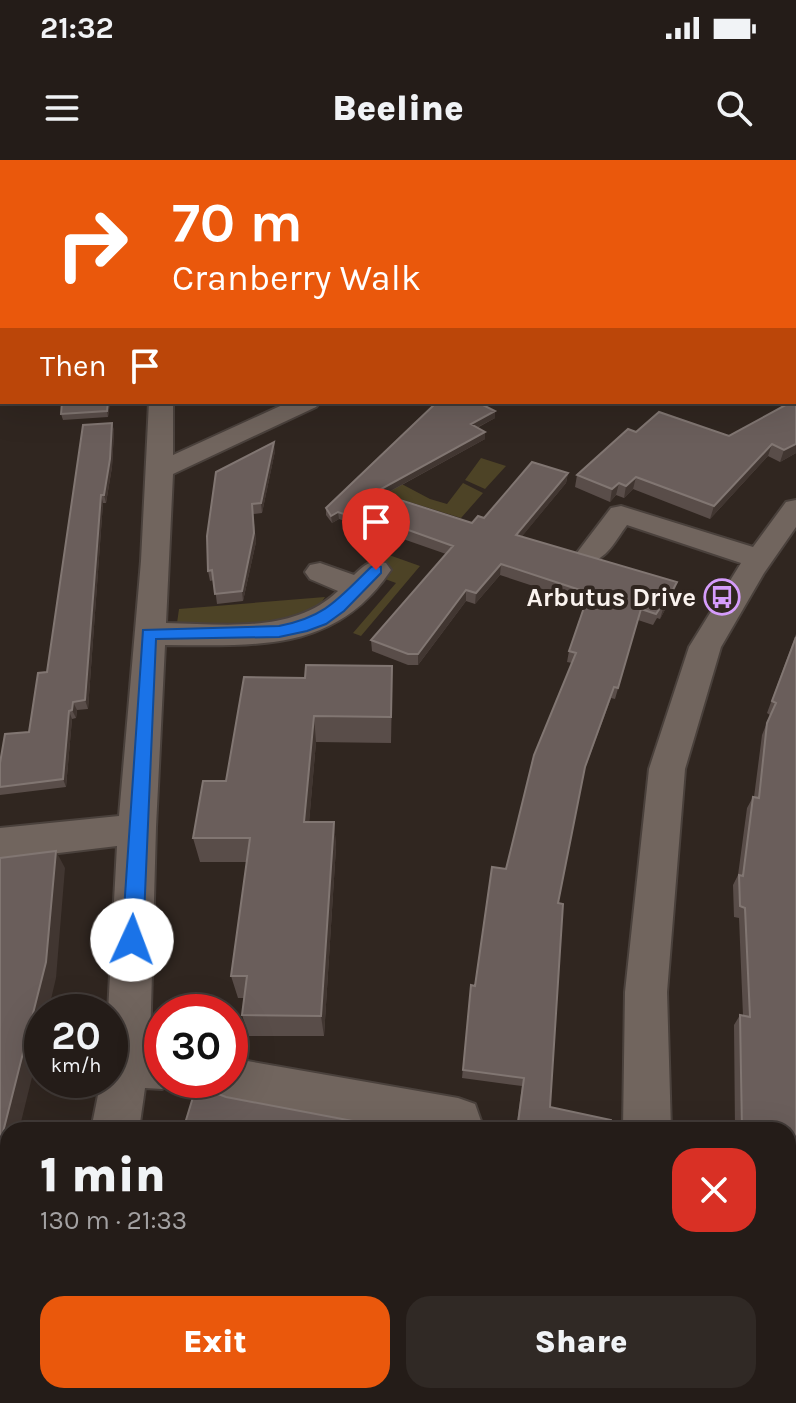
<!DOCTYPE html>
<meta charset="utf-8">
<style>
:root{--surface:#241c18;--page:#302925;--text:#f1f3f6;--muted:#a3a1a2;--line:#413a37;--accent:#ea580c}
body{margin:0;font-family:Karla,sans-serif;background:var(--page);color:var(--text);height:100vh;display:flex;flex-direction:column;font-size:30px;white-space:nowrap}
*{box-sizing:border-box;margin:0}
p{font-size:26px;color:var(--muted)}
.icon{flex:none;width:44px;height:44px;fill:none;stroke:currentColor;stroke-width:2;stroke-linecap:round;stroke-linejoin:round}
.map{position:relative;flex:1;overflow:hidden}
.panel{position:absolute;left:0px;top:962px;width:796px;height:282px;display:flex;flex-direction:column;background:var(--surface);border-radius:24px 24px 0 0;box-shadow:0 8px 32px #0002,0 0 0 2px var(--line)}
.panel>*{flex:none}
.top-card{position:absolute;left:0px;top:0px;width:796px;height:244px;box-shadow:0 8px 32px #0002,0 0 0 2px var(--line);background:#ea580c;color:#fff;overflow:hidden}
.speed{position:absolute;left:24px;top:834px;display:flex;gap:16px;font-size:40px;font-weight:700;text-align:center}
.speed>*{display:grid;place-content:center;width:104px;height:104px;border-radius:50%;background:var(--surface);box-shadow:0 8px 32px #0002,0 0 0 2px var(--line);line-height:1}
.speed small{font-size:20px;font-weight:400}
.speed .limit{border:12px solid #d22;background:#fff;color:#111}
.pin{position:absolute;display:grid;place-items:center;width:68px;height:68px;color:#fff;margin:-82px -34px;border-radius:50% 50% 50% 0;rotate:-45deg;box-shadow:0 0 8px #0007}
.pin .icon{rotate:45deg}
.me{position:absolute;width:88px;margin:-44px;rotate:2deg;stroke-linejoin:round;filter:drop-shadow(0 0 6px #0008)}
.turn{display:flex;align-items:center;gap:28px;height:168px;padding:0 40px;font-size:36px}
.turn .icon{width:104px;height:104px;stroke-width:2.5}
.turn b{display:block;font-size:56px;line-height:68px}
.then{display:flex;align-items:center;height:76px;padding:0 40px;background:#0003;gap:16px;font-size:30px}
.round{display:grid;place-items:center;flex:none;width:84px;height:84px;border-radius:24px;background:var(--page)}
.head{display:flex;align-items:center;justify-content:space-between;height:136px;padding:0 40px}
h1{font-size:48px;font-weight:800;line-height:60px}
.cta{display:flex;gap:16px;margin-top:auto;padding:16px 40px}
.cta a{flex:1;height:92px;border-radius:24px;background:var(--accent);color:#fff;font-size:32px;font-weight:800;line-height:92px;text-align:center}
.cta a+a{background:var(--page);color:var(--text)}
.status{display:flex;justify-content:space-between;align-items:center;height:56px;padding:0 40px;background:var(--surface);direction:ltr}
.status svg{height:22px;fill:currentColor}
header{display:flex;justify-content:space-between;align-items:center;height:104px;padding:0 40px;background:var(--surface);font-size:36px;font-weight:800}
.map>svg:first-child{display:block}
.green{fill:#4d4326}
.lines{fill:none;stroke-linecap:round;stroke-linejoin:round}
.minor-casing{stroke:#4a413c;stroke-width:4}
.minor{fill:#71655e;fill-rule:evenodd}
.wall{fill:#594d49}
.shaded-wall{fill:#413631}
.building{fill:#6a5e5b;stroke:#817672;stroke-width:2}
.route{fill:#1a73e8;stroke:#114b97;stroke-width:2}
.labels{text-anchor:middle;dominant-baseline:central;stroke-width:8;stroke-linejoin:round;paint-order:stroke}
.poi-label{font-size:26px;font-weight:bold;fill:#faf3ef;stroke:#302620;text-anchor:end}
</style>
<div class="status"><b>21:32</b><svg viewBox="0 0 49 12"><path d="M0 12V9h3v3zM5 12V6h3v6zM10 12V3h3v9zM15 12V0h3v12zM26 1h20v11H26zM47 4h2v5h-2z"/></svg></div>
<header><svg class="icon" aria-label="menu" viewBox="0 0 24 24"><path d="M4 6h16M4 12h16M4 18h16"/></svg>Beeline<svg class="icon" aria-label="search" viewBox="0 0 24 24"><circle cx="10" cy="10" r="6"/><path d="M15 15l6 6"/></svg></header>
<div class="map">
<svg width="796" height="1243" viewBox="0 0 796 1243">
<rect width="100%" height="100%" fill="#302620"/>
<!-- green -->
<path class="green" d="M0,0H666L2,2L0,47Z
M481,298L506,306L485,329L465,320Z
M396,321L430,339L447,344L463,323L483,333L461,358L378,332Z
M389,395L420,406L361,476L353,473L396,423L377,416L379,406Z
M325,437L317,449L275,465L177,463L179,449Z"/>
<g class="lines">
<defs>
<path id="minor" d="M796,93V105L794,106V94Z
M0,119H2V132H0Z
M2,182V197L0,198V183Z
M149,242H173V295L289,242H320L316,247L173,314L166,463C225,464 293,474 338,431L310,419L305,412L310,405L320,403L354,415C365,404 371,399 386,403L391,410C335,494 254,485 165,485L156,667L150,884L162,885V920H179L162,929L145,928L139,970H91L101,920H110L108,852L117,686L0,700V668L119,656L141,401Z
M796,340V367L764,413L721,487L685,609L667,832L671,970H623L625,832L649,609L689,487L741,403L627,365C614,382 604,407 580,400L576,394L611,348L621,346L753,387L786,342Z
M230,898L458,938L475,944L481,961L478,970H380L230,942L214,936L207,920H230Z
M29,1236H85L84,1243H28Z
M621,1236H677V1243H621Z"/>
</defs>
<!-- minor casing -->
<use href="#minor" class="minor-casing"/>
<!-- minor -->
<use href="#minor" class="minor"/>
</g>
<!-- wall -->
<path class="wall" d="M796,239V293L780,302L768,296L710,359L633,329L624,338L616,335L610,342L575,327L577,315L636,272L729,276Z
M62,242H110L108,257L63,260L61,254Z
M495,251V258L477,268L485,272V279L380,337L472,363L484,358L568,313L566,323L522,376L674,433L660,459L657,458L653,465L638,460L615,539L611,538L583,614L558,743L550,947L611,970H516L522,926L462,918L471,825L475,826L506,709L572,503L567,502L569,491L585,443L500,415L475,444L466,441L418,505H408L372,491L371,480L446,394L383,372V361L386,351L368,369L339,359L332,363L326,355V348Z
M112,263L114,271L112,307L106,343H103L88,549L77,550L76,558L72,559L66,627L0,635V603L29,572L47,512Z
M275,291L262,353L253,354L256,382L243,441L217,444L214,420L210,421L208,411Z
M796,474V1132L788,1130V970H735L734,865L740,855L743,856L739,758L734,757L733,725L738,715L747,648L753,637H754L762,575L770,555L767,553Z
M244,517L392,532L391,583L316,582L309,662H334L336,687L324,876H249L242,855L245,838H238L231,816L247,702H200L193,678L226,621Z
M796,1173V1217L788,1206V1180Z
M384,1236H591V1243H418Z"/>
<!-- shaded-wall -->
<path class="shaded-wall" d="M108,242H110L108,257L107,251Z
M495,251V258L470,271L471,264Z
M112,263L114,271L112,307L106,343L104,335Z
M485,272V279L372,341V334Z
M274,282L275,291L262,353L261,343Z
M772,284L768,296L710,359L714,346Z
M796,284V293L780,302L784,290Z
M568,313L566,323L515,385L516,375Z
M636,317L633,329L624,338L626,326Z
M619,323L616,335L610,342L612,329Z
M101,335L103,343L88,549L85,540Z
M390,340V347L368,369V362Z
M252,344L256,382L243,441L242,431Z
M338,352L339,359L332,363L331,356Z
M501,404L500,415L475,444L476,433Z
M677,422L674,433L660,459L663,449Z
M466,430V441L418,505V494Z
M614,527L611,538L582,617L585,607Z
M73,542L77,550L76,558L72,550Z
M69,551L72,559L66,627L63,619Z
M314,556L316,582L307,687L304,662Z
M334,662L336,687L324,876L321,856Z
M56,691L65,708L56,818L48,852H42V877L19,970H8V1015L0,1048V984Z"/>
<!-- building -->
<path class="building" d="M723,0H796V20L794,21V2H712Z
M796,33V73L794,74V34Z
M2,101V120L0,110V102Z
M796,239V284L784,290L772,284L714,346L636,317L626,326L619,323L612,329L577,315L628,269L636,272L659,252L729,276L791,242H794V240Z
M62,242H108L107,251L61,254Z
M437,242H477L495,251L471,264L485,272L372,334L390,340L368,362L338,352L331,356L326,348Z
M112,263L110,299L104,335H101L85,540L73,542L72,550L69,551L63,619L0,627V603L5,574L29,572L38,513L47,512L83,265Z
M274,282L261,343L252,344L254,373L242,431L215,434L212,410L208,411L207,376L216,312Z
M532,302L568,313L516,375L677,422L663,449L660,448L656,454L641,449L618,528L614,527L585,607L558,743L563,744L550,947L611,960V970H517L524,918L463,910L471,825L475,826L492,707L506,709L534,595L576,493L569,491L589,433L501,404L476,433L466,430L418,494H408L371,480L453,386L383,361L391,337L472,363L478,356L484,358Z
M796,477V1124L788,1122V970H742L740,855L750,857L745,748L740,746L739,715L743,716L753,637L759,638L767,563L776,543L772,541Z
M306,505L392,506L391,557L314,556L304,662H334L321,856L242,855L247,816H231L250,678H193L203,621H226L244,517L305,518Z
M56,691L46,802L0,984V698Z
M197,924H205L210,931L226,937L379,966H438L454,970H183Z
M796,1177V1200L788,1189V1183Z
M397,1236H591V1243H430Z"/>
<!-- route -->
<path class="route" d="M376,405L381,407V413L344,451L326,464L307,471L279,477L156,479L143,780L140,787L132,790L125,787L122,780L143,470L279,466C326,457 339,438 371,407Z"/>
<!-- icons -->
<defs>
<symbol id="bus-ring" viewBox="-11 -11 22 22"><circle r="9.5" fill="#302620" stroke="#d59cfb" stroke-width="1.5"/><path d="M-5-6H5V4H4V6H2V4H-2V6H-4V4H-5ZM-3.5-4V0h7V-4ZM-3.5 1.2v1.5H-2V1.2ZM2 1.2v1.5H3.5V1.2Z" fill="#d59cfb"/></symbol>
</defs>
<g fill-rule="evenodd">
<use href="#bus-ring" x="702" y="417" width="40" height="40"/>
</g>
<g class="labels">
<!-- poi labels -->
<g class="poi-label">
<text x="696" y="437">Arbutus Drive</text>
</g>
</g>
</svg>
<div class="speed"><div>20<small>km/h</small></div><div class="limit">30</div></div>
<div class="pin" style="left:376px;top:410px;background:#d93025"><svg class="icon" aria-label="arrive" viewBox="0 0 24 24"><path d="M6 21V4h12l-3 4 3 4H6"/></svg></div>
<svg class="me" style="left:132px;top:780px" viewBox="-20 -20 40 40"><circle r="19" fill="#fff"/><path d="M0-13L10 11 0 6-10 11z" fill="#1a73e8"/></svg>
<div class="top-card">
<div class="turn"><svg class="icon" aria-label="right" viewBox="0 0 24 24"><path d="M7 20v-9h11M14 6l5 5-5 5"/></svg><div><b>70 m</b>Cranberry Walk</div></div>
<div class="then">Then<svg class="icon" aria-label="arrive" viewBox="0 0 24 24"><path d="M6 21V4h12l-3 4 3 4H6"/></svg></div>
</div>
<section class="panel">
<div class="head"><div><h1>1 min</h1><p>130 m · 21:33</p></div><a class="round" style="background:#d93025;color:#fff"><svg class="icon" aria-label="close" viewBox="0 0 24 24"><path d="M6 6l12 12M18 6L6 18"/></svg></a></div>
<div class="cta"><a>Exit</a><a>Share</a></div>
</section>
</div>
